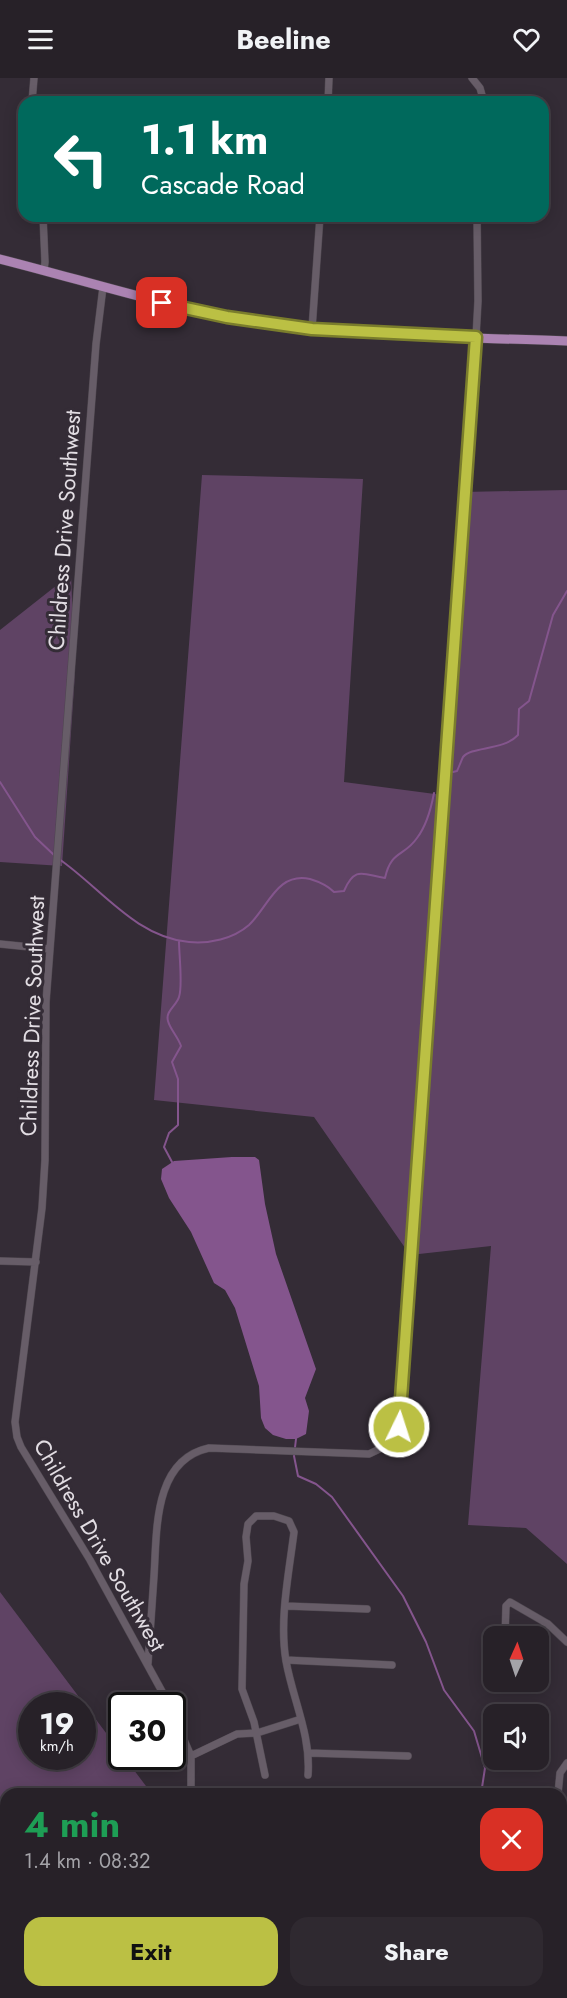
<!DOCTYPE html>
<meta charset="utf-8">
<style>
:root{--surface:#272128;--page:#2f2930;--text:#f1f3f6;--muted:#a4a3a8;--line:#433e45;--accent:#bbc044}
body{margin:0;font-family:Jost,sans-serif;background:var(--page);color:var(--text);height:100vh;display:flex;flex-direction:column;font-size:22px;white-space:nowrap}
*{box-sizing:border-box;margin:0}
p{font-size:20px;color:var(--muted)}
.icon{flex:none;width:33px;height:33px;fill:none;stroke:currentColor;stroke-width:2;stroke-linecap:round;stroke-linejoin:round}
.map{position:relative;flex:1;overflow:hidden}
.panel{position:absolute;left:0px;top:1710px;width:567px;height:210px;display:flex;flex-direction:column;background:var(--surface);border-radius:18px 18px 0 0;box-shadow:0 3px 15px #0003,0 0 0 2px var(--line)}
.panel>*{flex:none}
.top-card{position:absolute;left:18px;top:18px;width:531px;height:126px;border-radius:18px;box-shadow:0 3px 15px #0003,0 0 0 2px var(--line);background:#00695c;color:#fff;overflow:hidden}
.needle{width:39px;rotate:3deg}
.controls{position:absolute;left:483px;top:1548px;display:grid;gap:12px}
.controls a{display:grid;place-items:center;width:66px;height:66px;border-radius:12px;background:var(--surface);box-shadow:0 3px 15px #0003,0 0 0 2px var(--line);font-size:30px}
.speed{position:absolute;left:18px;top:1614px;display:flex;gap:12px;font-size:30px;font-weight:700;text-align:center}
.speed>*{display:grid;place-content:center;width:78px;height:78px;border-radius:50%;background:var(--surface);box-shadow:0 3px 15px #0003,0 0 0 2px var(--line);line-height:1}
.speed small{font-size:15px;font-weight:400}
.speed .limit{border:3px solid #111;border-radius:9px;background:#fff;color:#111}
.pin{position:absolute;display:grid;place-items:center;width:51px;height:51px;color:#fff;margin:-26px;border-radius:12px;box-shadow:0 3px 9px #0006}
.me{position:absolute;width:66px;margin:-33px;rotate:4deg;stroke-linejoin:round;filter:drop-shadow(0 0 4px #0008)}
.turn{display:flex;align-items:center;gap:21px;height:126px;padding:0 24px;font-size:27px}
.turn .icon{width:78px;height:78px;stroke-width:2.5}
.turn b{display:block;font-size:42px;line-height:51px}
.round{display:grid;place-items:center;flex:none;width:63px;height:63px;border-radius:18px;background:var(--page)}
.summary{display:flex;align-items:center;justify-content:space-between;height:102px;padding:0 24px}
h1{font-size:36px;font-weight:700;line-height:45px;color:#1e9e55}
.button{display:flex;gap:12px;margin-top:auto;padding:12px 24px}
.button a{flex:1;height:69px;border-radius:18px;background:var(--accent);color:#111;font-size:24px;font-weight:700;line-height:69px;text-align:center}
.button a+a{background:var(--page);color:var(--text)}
header{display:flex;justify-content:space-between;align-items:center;height:78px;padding:0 24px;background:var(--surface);font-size:27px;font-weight:700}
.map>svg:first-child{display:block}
.green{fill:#5f4364;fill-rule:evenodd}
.water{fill:#84558d}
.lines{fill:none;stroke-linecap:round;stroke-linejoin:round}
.stream{stroke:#84558d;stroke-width:2}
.minor-casing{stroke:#4f4850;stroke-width:8}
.major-casing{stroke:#4f4850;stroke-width:10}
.minor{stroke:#675d68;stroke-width:7}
.major{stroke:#ab83b2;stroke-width:9}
.route-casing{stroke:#7a7d2c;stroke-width:15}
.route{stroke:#bbc044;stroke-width:10}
.labels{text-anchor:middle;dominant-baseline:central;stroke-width:6;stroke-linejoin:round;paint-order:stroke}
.street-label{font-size:22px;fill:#e2dde3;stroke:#342c36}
</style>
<header><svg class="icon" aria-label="menu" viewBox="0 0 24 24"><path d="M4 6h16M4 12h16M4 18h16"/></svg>Beeline<svg class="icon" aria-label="heart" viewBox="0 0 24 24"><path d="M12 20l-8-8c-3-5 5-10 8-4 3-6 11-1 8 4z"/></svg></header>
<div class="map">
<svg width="567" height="1920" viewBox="0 0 567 1920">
<rect width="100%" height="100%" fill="#342c36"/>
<!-- green -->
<path class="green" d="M202,397L363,401L344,704L450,718L463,414L567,412V1486L526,1450L468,1447L491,1168L410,1177L314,1039L154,1022Z
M71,496L75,595L62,788L0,784V552Z
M0,1514L152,1716H6V1902L0,1900ZM32,1628H82V1678H32Z
M561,1799L567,1800V1920H382L381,1917L367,1920H22L20,1914H561Z"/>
<!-- water -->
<path class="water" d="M232,1079H255L259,1082L265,1126L276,1176L316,1291L305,1320L309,1333L306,1356L296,1361H286L273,1357L265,1350L261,1340L259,1308L235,1230L225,1212L214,1205L191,1154L169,1120L161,1101L162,1091L174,1083Z"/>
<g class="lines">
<!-- stream -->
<path class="stream" d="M453,694L457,693C459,689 461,683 463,679C472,668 503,673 518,657L519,631L529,623L553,537L567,513
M0,704L35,759L55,778
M59,781C101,810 135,859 189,864C209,866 233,861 249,847C269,828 277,794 310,801C320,804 327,807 334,814L344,813C355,787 364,797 385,800C391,772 404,779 417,760C427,747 431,731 434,715
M172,1084L164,1069L169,1055L178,1047V1001L172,984L181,968C178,959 170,951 168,943C165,933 177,927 179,919C183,908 179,877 179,863
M296,1361L294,1378L298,1398L316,1406L332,1419L403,1518L426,1564L444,1612L474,1653L485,1690L481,1716
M496,1914L497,1920"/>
<defs>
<path id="minor" d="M472,0L480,10L484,24
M32,24L34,0
M328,24L329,0
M43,138L45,184L44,192
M103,209L96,266L46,924L45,1082L42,1130L15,1344L17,1359L21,1369L90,1482L170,1628
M312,251L320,138
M0,866L50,871
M0,1183L36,1184
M286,1528L367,1531
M548,1546L567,1564
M505,1558L506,1528L510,1524L548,1546L532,1558
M286,1582L392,1587
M148,1585C150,1556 152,1527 154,1498C157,1453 153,1382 209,1370L369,1376L388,1367L399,1349L476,259L478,223L477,138
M172,1634L191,1678V1716
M308,1675L408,1678
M191,1678L237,1656L257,1655L301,1641
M265,1697L254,1644L242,1611L244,1506L248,1483L246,1459L248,1446L256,1438H274L289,1443L294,1454C289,1495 279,1542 286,1583C293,1622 311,1657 308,1697
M558,1716L560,1695L567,1685
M561,1800H567
M219,1914L221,1920"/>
<path id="major" d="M0,181C87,203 173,231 262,245C362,260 466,259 567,263"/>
</defs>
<!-- minor casing -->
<use href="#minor" class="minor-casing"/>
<!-- major casing -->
<use href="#major" class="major-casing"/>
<!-- minor -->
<use href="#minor" class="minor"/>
<!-- major -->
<use href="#major" class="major"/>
</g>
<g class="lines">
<defs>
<path id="route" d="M162,225L227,239L312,251L476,259L399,1349"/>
</defs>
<!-- route casing -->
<use href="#route" class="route-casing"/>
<!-- route -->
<use href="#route" class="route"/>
</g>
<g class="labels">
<!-- street labels -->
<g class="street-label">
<text transform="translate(64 452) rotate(-86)">Childress Drive Southwest</text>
<text transform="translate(32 938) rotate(-88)">Childress Drive Southwest</text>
<text transform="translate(100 1467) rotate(60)">Childress Drive Southwest</text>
</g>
</g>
</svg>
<div class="controls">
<a><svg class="needle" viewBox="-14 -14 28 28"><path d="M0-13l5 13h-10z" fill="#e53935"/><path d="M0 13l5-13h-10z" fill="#a4a3a8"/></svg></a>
<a><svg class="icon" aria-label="sound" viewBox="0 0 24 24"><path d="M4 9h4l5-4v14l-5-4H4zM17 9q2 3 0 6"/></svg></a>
</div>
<div class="speed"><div>19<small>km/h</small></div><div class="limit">30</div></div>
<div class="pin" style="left:162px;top:225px;background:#d93025"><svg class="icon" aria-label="arrive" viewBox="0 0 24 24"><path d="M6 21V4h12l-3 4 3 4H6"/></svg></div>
<svg class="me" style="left:399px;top:1349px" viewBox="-20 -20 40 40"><circle r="17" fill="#bbc044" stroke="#fff" stroke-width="3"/><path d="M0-11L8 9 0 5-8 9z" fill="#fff"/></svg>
<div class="top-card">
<div class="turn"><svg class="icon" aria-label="left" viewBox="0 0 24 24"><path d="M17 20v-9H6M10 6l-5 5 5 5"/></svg><div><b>1.1 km</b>Cascade Road</div></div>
</div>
<section class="panel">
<div class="summary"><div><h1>4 min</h1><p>1.4 km · 08:32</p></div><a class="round" style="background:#d93025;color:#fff"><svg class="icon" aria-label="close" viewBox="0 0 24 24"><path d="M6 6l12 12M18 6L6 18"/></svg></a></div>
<div class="button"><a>Exit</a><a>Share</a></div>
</section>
</div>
